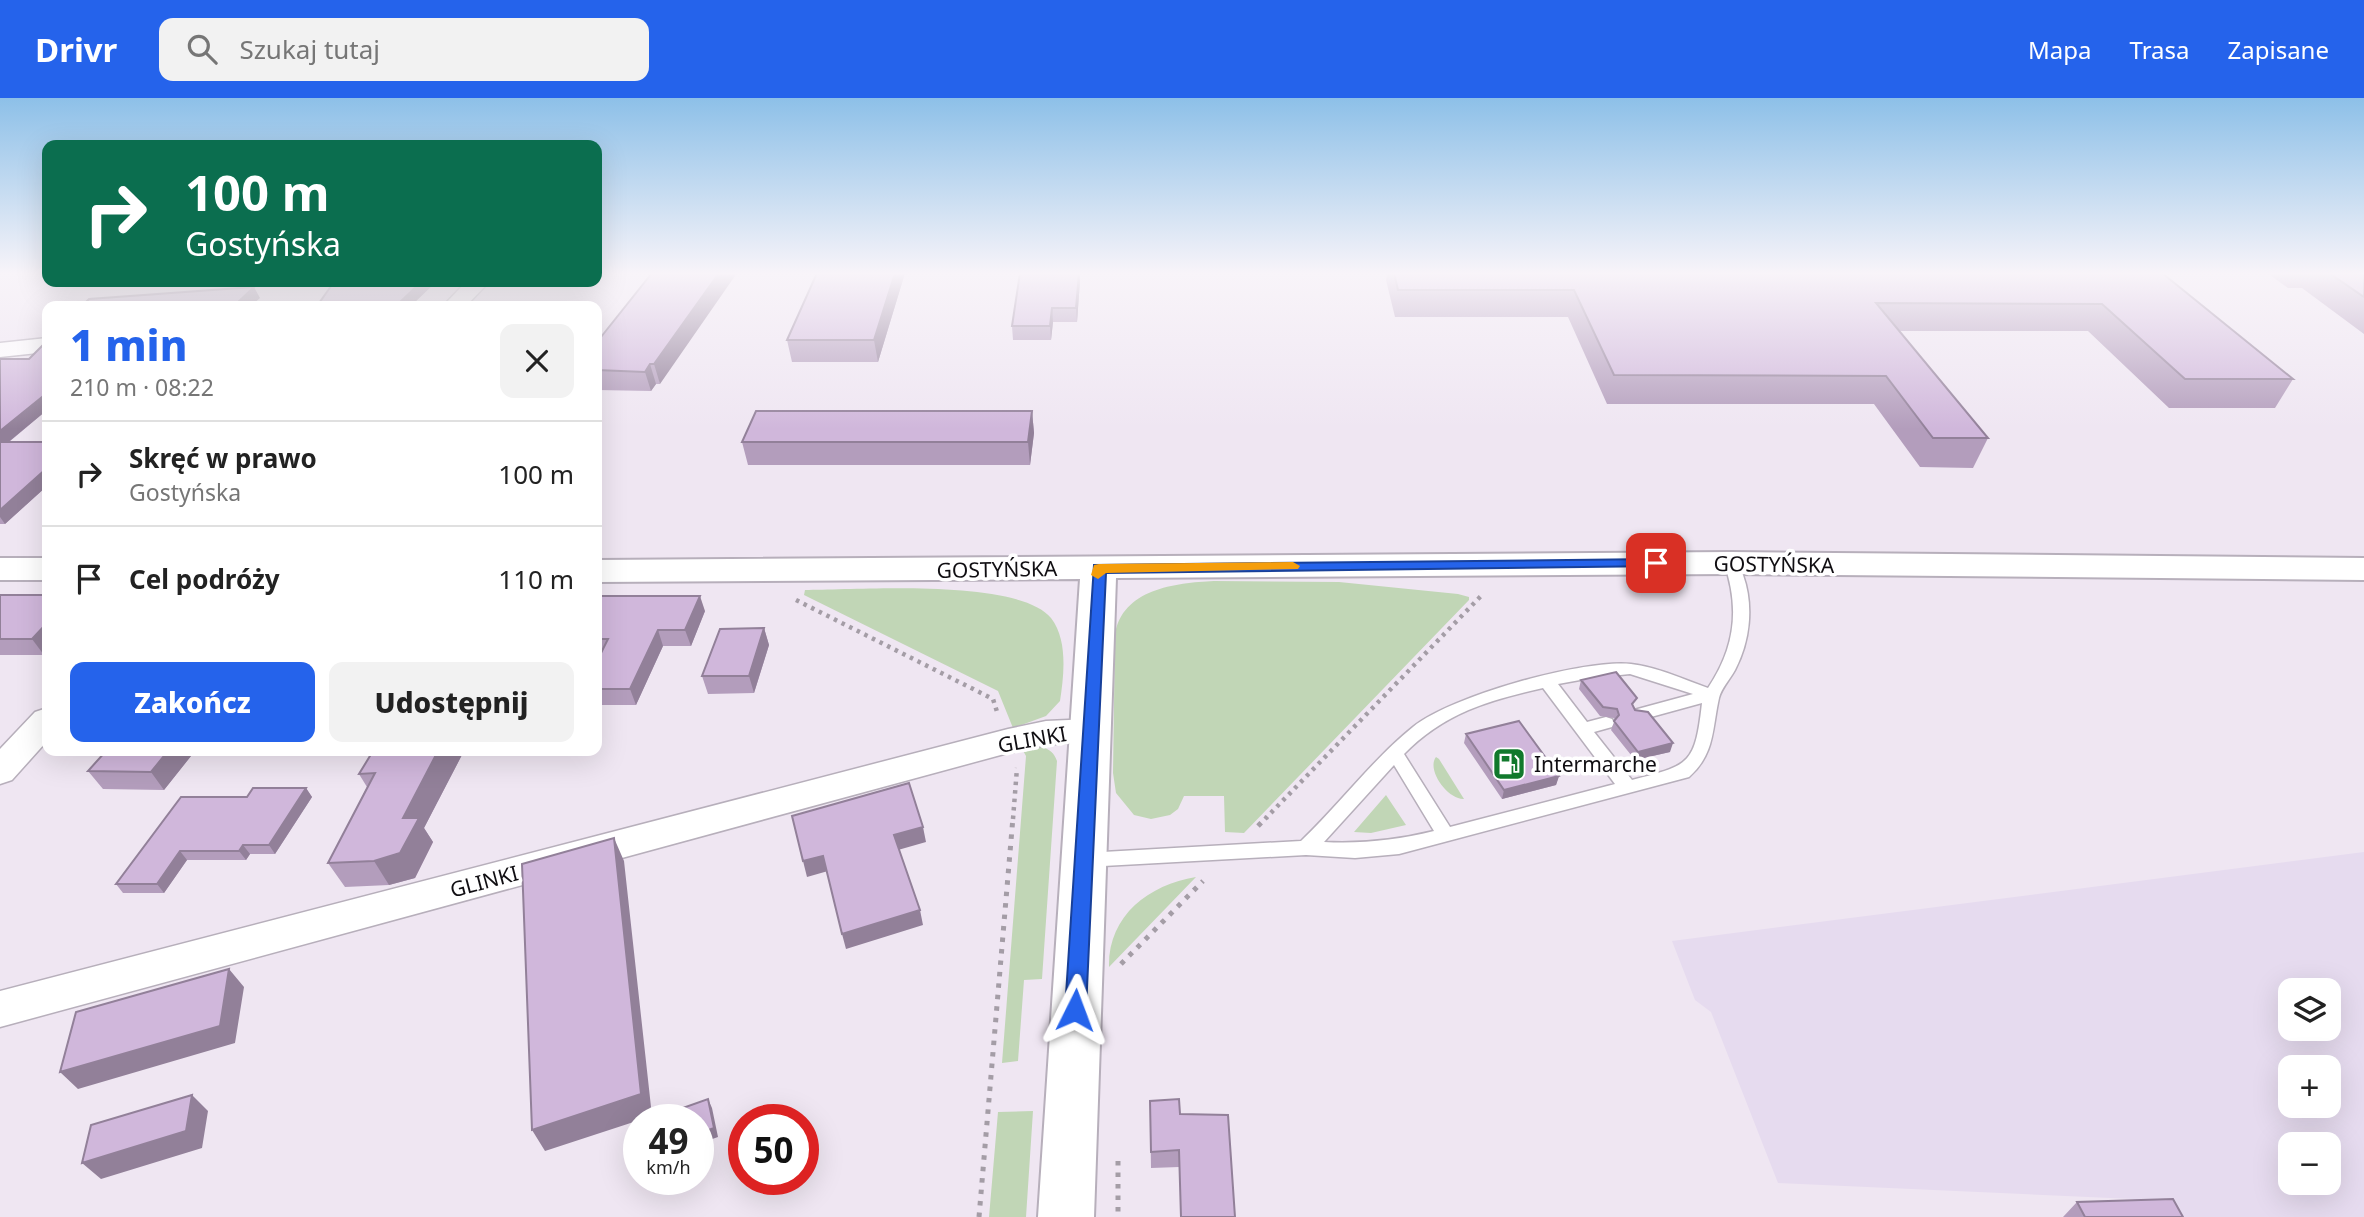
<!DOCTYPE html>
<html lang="pl">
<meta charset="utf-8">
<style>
:root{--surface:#fff;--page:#f2f2f2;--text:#222;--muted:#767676;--line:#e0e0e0;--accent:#2563eb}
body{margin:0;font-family:"Noto Sans",sans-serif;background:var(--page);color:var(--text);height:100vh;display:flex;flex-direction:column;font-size:26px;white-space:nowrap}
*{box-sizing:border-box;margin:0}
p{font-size:23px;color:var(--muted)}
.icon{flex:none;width:38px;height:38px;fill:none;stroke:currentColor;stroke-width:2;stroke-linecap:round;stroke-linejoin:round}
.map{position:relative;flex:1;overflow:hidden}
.panel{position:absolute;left:42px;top:203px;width:560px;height:455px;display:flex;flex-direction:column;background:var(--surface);border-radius:14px;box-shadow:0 7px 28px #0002}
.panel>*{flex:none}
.guide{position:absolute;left:42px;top:42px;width:560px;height:147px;border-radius:14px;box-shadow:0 7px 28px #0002;background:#0b6e4f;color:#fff;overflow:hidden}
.buttons{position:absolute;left:2278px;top:880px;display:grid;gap:14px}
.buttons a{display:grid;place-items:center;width:63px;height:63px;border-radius:14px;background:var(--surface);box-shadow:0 7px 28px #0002;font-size:35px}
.speed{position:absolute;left:623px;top:1006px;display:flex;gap:14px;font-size:35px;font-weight:700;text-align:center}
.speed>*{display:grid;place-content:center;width:91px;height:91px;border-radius:50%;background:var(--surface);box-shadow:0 7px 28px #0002;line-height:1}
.speed small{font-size:18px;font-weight:400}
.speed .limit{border:10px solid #d22;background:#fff;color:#111}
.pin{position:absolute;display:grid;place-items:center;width:60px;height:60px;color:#fff;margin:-30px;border-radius:14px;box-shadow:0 4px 10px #0006}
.me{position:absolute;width:77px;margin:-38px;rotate:3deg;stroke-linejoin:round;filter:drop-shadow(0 0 5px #0008)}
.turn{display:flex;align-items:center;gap:24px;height:147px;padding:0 28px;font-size:32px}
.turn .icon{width:91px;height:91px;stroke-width:2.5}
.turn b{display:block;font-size:49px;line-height:60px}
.round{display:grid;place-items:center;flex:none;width:74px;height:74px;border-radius:14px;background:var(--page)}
.summary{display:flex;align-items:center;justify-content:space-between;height:119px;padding:0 28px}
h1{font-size:42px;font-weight:800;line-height:52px;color:var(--accent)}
.button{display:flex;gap:14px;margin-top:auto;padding:14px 28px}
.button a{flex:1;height:80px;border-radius:14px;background:var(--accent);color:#fff;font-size:28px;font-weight:800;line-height:80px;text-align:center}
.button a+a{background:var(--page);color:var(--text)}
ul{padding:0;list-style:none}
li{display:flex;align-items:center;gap:21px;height:105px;padding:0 28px;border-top:2px solid var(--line)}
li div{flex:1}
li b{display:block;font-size:26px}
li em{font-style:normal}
header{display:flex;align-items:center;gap:42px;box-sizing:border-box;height:98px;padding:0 35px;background:var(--accent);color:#fff}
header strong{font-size:33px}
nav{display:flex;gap:38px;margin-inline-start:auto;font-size:24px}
.search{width:490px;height:63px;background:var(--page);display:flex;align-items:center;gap:18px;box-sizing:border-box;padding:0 24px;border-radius:14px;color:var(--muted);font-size:26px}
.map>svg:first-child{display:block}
.industrial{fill:#e6dbef;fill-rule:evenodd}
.green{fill:#c1d6b6}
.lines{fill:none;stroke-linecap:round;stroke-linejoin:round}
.lane-casing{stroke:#b7afbb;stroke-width:3}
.street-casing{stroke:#b7afbb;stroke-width:3}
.secondary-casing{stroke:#b7afbb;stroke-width:4}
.path-far1{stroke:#a49da6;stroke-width:4.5;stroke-dasharray:3.5 5;stroke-linecap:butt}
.path{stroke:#a49da6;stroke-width:5;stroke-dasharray:4.5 7;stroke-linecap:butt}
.lane{fill:#fff;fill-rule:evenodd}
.street{fill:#fff;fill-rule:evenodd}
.secondary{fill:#fff;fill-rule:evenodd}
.wall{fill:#b39dbc}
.shaded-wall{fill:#928099}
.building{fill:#d0b7db;stroke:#928099;stroke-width:2}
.route{fill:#2563eb;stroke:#184099;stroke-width:2}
.slow{fill:#f59e0b}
.labels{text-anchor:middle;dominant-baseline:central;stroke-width:7;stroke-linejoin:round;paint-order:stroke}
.street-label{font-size:21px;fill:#100e12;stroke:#fff}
.poi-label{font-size:21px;fill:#100e12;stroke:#fff;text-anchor:start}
</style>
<header>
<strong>Drivr</strong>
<div class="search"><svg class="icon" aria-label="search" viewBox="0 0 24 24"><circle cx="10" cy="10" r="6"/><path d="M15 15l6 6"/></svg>Szukaj tutaj</div>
<nav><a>Mapa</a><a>Trasa</a><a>Zapisane</a></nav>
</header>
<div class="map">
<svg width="2364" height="1119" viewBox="0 0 2364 1119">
<rect width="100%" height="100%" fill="#efe6f2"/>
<!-- industrial -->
<path class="industrial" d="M2364,754V1119H2145L2133,1101L1778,1085L1711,914L1695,902L1672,843ZM2291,892H2329V931H2291ZM2291,970H2329V1008H2291ZM2291,1046H2329V1085H2291Z"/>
<!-- green -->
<path class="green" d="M1214,483L1339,484L1458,496L1469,499V502L1244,735L1225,734L1224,698H1184L1178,711L1170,717L1151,721L1134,717L1116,695L1113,675L1115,537C1122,491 1175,485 1214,483Z
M805,492C858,492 1018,480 1051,520C1068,542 1064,577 1060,603L1046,618L1013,630L998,593L804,497Z
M1020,647C1035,647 1052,647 1057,663L1042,881L1024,882L1018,963L1002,965L1026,658Z
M1436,659L1439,661L1464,701C1448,702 1426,672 1436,659Z
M1386,697L1406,727L1371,735L1354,734Z
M1196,779L1109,869C1108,818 1148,787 1196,779Z
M1033,1013L1026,1119H989L998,1014Z"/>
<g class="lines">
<defs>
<path id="lane" d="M1731,461C1739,463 1740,469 1743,477C1754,508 1750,543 1735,572C1730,581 1721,591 1719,600C1712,631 1715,656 1689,679L1399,756L1355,760L1306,757L1085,769L1078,767L1076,762L1078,757L1085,755L1301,743C1340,706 1372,662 1413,629C1451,598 1583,561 1631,566C1657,569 1683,581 1708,590C1735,550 1740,510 1724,465ZM1630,576L1693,596L1634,612L1632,616L1634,620L1640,622L1702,605C1695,668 1689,667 1632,682L1594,634L1612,629L1614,625L1612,621L1606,619L1587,624L1558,586L1591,580ZM1543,590L1615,686L1450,729L1404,656C1444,615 1489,602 1543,590ZM1394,667L1434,733C1397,742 1362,746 1324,744Z"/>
<path id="street" d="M466,184H489L466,208H443Z
M47,240V254L0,259V245Z
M47,610V643L12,682L0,686V651L35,614Z
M1091,621L1103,625L1108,633L1103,641L1046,647L1008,655L0,929V893L1008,631L1046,623Z"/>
<path id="secondary" d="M1731,454L2364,460V482L1731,476L1116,480L1094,1119H1038L1080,481L597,484V462Z
M0,460H47V482H0Z"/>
</defs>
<!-- lane casing -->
<use href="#lane" class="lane-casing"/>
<!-- street casing -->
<use href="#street" class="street-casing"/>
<!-- secondary casing -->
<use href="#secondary" class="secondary-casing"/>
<!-- path-far1 -->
<path class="path-far1" d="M796,502L993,601L998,617
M1013,721L1017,670
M1265,721L1481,498"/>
<!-- path -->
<path class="path" d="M1258,728L1267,719
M1121,866L1203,783
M1118,1063V1119
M979,1119L1013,719"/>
<!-- lane -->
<use href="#lane" class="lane"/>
<!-- street -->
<use href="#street" class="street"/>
<!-- secondary -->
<use href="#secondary" class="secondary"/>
</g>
<!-- wall -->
<path class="wall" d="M652,175L660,286H656L651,293L597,292V244Z
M817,175H905L878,264H792L787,242Z
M1387,175H2162L2293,281L2275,310H2169L2088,233H1899L1988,340L1973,370L1920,369L1874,306H1607L1568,219H1395L1386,182Z
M2267,175H2364V236L2302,190H2288Z
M1080,183L1077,224H1053L1051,242H1013L1012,228Z
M0,261L47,312L9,344H47V388L5,426H0Z
M1032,313L1034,335L1030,367H748L742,344Z
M0,497H47V554L44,557H0Z
M597,506L705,513L691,548H663L636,607H597V563L600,556H597Z
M764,530L769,547L754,595L708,596L702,578Z
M1581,582L1634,610L1635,612L1670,654L1635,662L1611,632L1615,622L1614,620L1600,618L1579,591Z
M1466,636L1559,678L1556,687L1502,701L1464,645Z
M106,653H195L164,692L103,691L88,673Z
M373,653H464L424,730L433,744L415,780L389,787L345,789L328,765L367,689L359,676Z
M306,690L312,699L275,756H250L246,762H187L164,795H123L116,786L247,699Z
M1150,1003L1180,1016L1179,1069L1151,1070Z
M2077,1104L2183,1119H2063Z"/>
<!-- shaded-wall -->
<path class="shaded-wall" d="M719,175H737L660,286L654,266Z
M895,175H905L878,264L874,242Z
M1079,175L1080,183L1077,224L1076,210Z
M421,184H436L411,208H396Z
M254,189L260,200L251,208H234Z
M1052,210L1053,224L1051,242L1050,228Z
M650,266L656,286L651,293L645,274Z
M47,295V312L0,351V333Z
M1032,313L1034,335L1030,367L1028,344Z
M47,370V388L5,426L0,419V412Z
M700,498L705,513L691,548L685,532Z
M47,525V554L44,557L32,541Z
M764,530L769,547L754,595L749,578Z
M658,532L663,548L636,607L630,591Z
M1673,645L1670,654L1635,662L1638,654Z
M168,653H195L164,692L151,674Z
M438,653H464L424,730L433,744L415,780L389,787L374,763L403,720Z
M1559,678L1556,687L1502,701L1504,692Z
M306,690L312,699L275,756L269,747Z
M923,729L926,744L898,752L894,737Z
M614,740L624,763L652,1018L545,1053L532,1032Z
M243,747L250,756L246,762L239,753Z
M180,753L187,762L164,795L157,786Z
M823,758L828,773L807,779L803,763Z
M920,812L923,827L846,851L842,836Z
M229,871L244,889L235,945L78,991L60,974Z
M192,997L208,1013L202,1050L101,1081L82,1065Z
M708,1001L712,1010L718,1039L698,1046V1036Z"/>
<!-- building -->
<path class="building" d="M652,175H719L654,266H650L645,274L597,272V244Z
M817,175H895L874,242H787Z
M1020,175H1079L1076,210H1052L1050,228H1012Z
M1394,175H2162L2293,281H2185L2102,206L1876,205L1988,340H1933L1886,278L1614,277L1574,192H1398Z
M2329,175H2364V199Z
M334,184H421L396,208H317Z
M254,189L234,208H82L89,201Z
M47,243V295L0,333V261H29Z
M756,313H1032L1028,344H742Z
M0,344H47V355L45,357H47V370L0,412Z
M0,497H47V525L32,541H0Z
M601,498H700L685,532H658L630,591H597V563L608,541H597V506Z
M764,530L749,578H702L720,531Z
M1616,574L1637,600L1632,606L1635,612L1648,614L1673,645L1638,654L1614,623L1619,617L1617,611L1603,609L1581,582Z
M1519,623L1559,678L1504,692L1466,636Z
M106,653H168L151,674L88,673Z
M373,653H438L403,720H419L400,755L374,763L328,765L375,675L359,676Z
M909,685L923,729L894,737L920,812L842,836L823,758L803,763L792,718Z
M253,690H306L269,747H243L239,753H180L157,786H116L181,699H247Z
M614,740L641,996L532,1032L522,766Z
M229,871L220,928L60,974L76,914Z
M192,997L186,1033L82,1065L91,1027Z
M708,1001L714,1030L698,1036V1022H649Z
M1179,1001L1180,1016L1228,1017L1235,1119H1181L1179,1052L1151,1054L1150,1003Z
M2173,1101L2183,1119H2085L2077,1104Z"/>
<!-- sky -->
<linearGradient id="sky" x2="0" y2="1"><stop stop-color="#8dc0e8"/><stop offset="0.53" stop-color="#f8f4f9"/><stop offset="1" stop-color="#f8f4f9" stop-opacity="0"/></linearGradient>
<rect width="2364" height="331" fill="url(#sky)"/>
<!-- route -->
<path class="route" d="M1656,461L1661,462V468L1106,475L1086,912L1083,919L1075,921L1068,919L1065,912L1094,467Z"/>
<!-- slow -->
<path class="slow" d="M1293,464L1300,468L1298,471L1106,475L1098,481L1091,477L1094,467L1099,466Z"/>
<!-- icons -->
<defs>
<symbol id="fuel-square" viewBox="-11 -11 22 22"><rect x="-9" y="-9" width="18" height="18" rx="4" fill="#11792c" stroke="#fff"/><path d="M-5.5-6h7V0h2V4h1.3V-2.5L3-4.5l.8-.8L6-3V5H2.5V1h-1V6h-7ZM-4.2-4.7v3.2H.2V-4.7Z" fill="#fff"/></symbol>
</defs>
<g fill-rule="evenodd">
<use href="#fuel-square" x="1490" y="647" width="38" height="38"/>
</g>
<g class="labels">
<!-- street labels -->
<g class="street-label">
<text transform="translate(1774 466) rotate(1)">GOSTYŃSKA</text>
<text transform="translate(997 471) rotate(-1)">GOSTYŃSKA</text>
<text transform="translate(1032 641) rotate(-10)">GLINKI</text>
<text transform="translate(484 783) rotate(-15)">GLINKI</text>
</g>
<!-- poi labels -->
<g class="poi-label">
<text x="1534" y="666">Intermarche</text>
</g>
</g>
</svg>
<div class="buttons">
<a><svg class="icon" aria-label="layers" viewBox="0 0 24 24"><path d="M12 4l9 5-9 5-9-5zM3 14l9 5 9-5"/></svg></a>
<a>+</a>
<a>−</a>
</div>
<div class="speed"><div>49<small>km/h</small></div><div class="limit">50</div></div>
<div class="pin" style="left:1656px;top:465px;background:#d93025"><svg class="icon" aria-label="arrive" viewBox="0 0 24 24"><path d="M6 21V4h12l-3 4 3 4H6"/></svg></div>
<svg class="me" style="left:1075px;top:912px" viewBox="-20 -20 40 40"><path d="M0-17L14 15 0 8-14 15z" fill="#2563eb" stroke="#fff" stroke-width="4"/></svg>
<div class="guide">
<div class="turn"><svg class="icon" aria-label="right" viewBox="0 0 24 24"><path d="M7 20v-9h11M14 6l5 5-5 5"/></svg><div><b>100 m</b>Gostyńska</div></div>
</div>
<section class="panel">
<div class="summary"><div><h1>1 min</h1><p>210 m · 08:22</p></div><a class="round"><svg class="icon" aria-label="close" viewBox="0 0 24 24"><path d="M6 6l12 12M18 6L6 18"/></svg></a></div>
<ul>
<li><svg class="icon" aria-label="right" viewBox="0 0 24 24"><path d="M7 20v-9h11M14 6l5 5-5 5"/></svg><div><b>Skręć w prawo</b><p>Gostyńska</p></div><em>100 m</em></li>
<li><svg class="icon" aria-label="arrive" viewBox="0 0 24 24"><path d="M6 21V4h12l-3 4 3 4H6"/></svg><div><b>Cel podróży</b></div><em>110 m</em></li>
</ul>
<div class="button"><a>Zakończ</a><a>Udostępnij</a></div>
</section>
</div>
